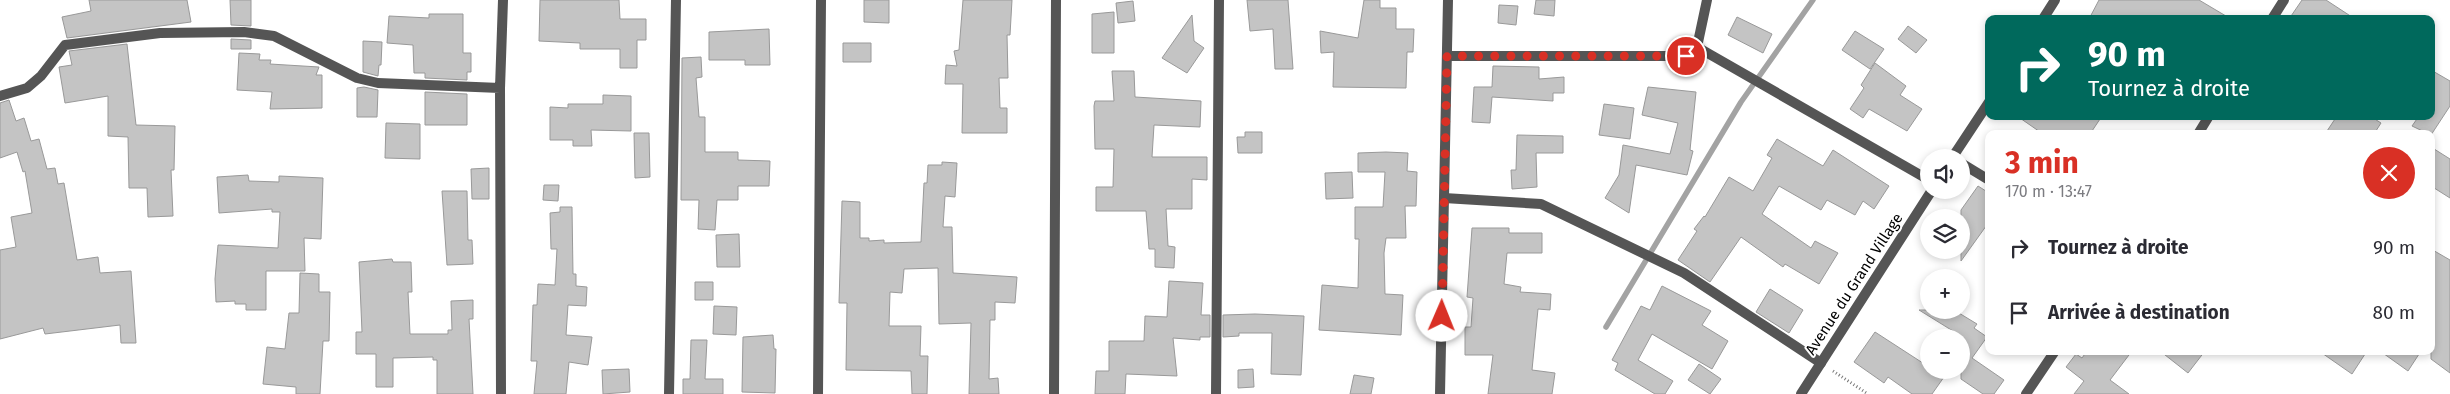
<!DOCTYPE html>
<html lang="fr">
<meta charset="utf-8">
<style>
:root{--surface:#fff;--page:#f2f2f3;--text:#2b2b33;--muted:#7c7c81;--accent:#d93025}
body{margin:0;font-family:"Fira Sans",sans-serif;background:var(--page);color:var(--text);height:100vh;display:flex;flex-direction:column;font-size:19px;white-space:nowrap}
*{box-sizing:border-box;margin:0}
p{font-size:16px;color:var(--muted)}
.icon{flex:none;width:28px;height:28px;fill:none;stroke:currentColor;stroke-width:2;stroke-linecap:round;stroke-linejoin:round}
.map{position:relative;flex:1;overflow:hidden}
.details{position:absolute;left:1985px;top:130px;width:450px;height:225px;display:flex;flex-direction:column;background:var(--surface);border-radius:10px;box-shadow:0 2px 8px #0003}
.details>*{flex:none}
.top-card{position:absolute;left:1985px;top:15px;width:450px;height:105px;border-radius:10px;box-shadow:0 2px 8px #0003;background:#00695c;color:#fff;overflow:hidden}
.buttons{position:absolute;left:1920px;top:149px;display:grid;gap:10px}
.buttons a{display:grid;place-items:center;width:50px;height:50px;border-radius:50%;background:var(--surface);box-shadow:0 2px 8px #0003;font-size:25px}
.pin{position:absolute;display:grid;place-items:center;width:42px;height:42px;color:#fff;margin:-21px;border:2px solid #fff;border-radius:50%;box-shadow:0 1px 5px #0007}
.me{position:absolute;width:55px;margin:-28px;rotate:1deg;stroke-linejoin:round;filter:drop-shadow(0 0 4px #0008)}
.turn{display:flex;align-items:center;gap:18px;height:105px;padding:0 20px;font-size:22px}
.turn .icon{width:65px;height:65px;stroke-width:2.5}
.turn b{display:block;font-size:35px;line-height:42px}
.round{display:grid;place-items:center;flex:none;width:52px;height:52px;border-radius:26px;background:var(--page)}
.summary{display:flex;align-items:center;justify-content:space-between;height:85px;padding:0 20px}
h1{font-size:30px;font-weight:700;line-height:38px;color:var(--accent)}
ul{padding:0;list-style:none}
li{display:flex;align-items:center;gap:15px;height:65px;padding:0 20px}
li div{flex:1}
li b{display:block;font-size:19px}
li em{font-style:normal}
.map>svg:first-child{display:block}
.lines{fill:none;stroke-linecap:round;stroke-linejoin:round}
.stream{stroke:#a3a3a3;stroke-width:5.5}
.building{fill:#c4c4c4;stroke:#999}
.path{stroke:#777;stroke-width:3;stroke-dasharray:1 2.5;stroke-linecap:butt}
.minor{stroke:#555;stroke-width:10}
.tertiary{stroke:#555;stroke-width:10}
.route{stroke:#d93025;stroke-width:9;stroke-dasharray:0 16.2}
.labels{text-anchor:middle;dominant-baseline:central;stroke-width:4;stroke-linejoin:round;paint-order:stroke}
.street-label{font-size:15px;fill:#000;stroke:#fff}
</style>
<div class="map">
<svg width="2450" height="394" viewBox="0 0 2450 394">
<rect width="100%" height="100%" fill="#fff"/>
<g class="lines">
<!-- stream -->
<path class="stream" d="M1606,327L1741,102L1813,0"/>
</g>
<!-- building -->
<path class="building" d="M89,0H187L191,22L67,38L62,17L91,11Z
M230,0H251V26L231,25Z
M540,0H619L620,19H646V40H637V68H620V49H580V43L539,41Z
M864,0H889V23L864,22Z
M963,0H1012L1010,35H1007L1008,78H999L1000,108H1007V133H962L963,84H945L946,65L957,66L954,51L959,50Z
M1247,0H1288L1293,69H1275L1273,29L1250,31Z
M1364,0H1380V8H1396V29H1414L1413,52H1407L1406,88L1333,87L1334,52L1321,53L1320,31L1358,38Z
M1536,0H1555L1554,16L1534,14Z
M2099,0H2199L2231,19H2089Z
M2302,0H2326L2355,19H2289Z
M1133,1L1135,21L1118,23L1116,3Z
M1499,5L1518,6L1516,25L1498,23Z
M1114,12V53H1092V14Z
M429,14H463V53H471V72H467V80L425,78V73H414L413,45L387,43L389,16L429,18Z
M1192,15L1194,41L1204,48L1187,73L1162,58Z
M1737,17L1772,34L1763,53L1728,35Z
M1908,26L1927,40L1916,53L1898,39Z
M769,29L770,65H745V60H709V32Z
M1855,31L1884,49L1870,69L1842,50Z
M231,39L251,40V49H231Z
M363,41L382,42L381,65H379L378,76L363,72Z
M843,43H871V62H843Z
M127,44L136,125L175,126L174,170H171L173,216L148,217L147,188H129L128,137L108,136V96L65,103L59,67L72,65L69,51Z
M239,53L260,54L259,60H271L270,64L319,67L316,75H322V108L270,109L272,92L237,90Z
M701,57L702,77L696,78L699,117H705V152H738V160L770,161L769,186H738V200H717L715,230L698,229L699,200H681L682,58Z
M1875,63L1906,86L1900,95L1922,109L1907,131L1869,109L1863,118L1850,109L1864,88L1861,85Z
M1493,66L1539,67V79L1564,77V93H1553V101L1492,97L1490,123L1472,122L1474,87H1492Z
M2431,70L2450,81V106L2431,135L2412,126L2419,116H2431Z
M1112,71H1134L1135,97L1201,101L1200,127L1154,125L1152,157H1207V180L1192,179V209H1166L1168,246L1175,247L1174,268L1155,267V249H1149L1146,211H1096V187H1113L1114,149H1095L1094,106L1095,101H1114Z
M364,87L378,90L377,117H357V88Z
M1648,87L1696,92L1690,150L1693,151L1687,175L1636,165L1629,213L1605,198L1619,175L1623,145L1670,154L1678,123L1642,115Z
M425,92L467,94V125H425Z
M603,95L631,96V131L591,130L592,146H573V140H550V107L568,108V104H603Z
M9,100L16,121L24,118L31,141L39,139L47,169L55,168L58,184L64,183L77,260L98,257L100,273L131,271L136,343H121L120,325L45,334L43,328L0,339V250L16,247L11,217L32,213L25,171L23,172L17,152L0,158V103Z
M1604,104L1634,108L1630,139L1599,135Z
M2017,116H2102L2090,134H2043Z
M2337,116H2370L2381,123L2374,134H2325Z
M386,123L420,124V159L385,158Z
M1245,132H1262V153H1238L1237,137H1245Z
M634,133H649L650,177L635,178Z
M1517,135L1563,136V153H1536L1537,187L1512,189L1511,170H1516Z
M1777,139L1823,166L1833,150L1889,186L1874,209L1863,201L1855,215L1827,200L1821,210L1779,186L1762,214L1811,248L1815,241L1838,253L1819,284L1785,264L1783,267L1741,237L1710,282L1678,260L1697,231L1694,229L1704,216L1705,217L1729,177L1753,191L1772,158L1767,155Z
M2431,147L2450,159V198L2431,186Z
M1386,152L1408,153L1407,171L1417,172L1416,206H1405L1406,238H1386L1384,253L1385,294L1403,295L1401,335L1319,330L1322,285L1358,288L1359,239H1355V207H1383L1385,172H1358V153Z
M942,162L957,163L955,197L945,196L943,227H952L953,273L1017,277L1015,303L995,302V320H990L989,379L998,378L999,394H969L971,323L939,324L938,268L904,269L902,293L890,292L889,326H921L920,356H928L927,394H912L911,371L846,370L847,303H839L842,201L860,202V238H869V241L884,240V243L921,242L924,183H927L928,165H942Z
M489,168V199H472L471,169Z
M1352,172L1353,198L1326,199L1325,173Z
M248,175L249,181L279,182V176L323,178L321,239L304,238L305,271H266V310H246V304H235V301L216,302L215,279L218,245L278,248L280,212H272V209L219,213L217,177Z
M544,185H559L558,201L543,200Z
M1978,186L1989,193V222L1961,261V210Z
M442,191H467L468,240H472L473,264L447,265Z
M560,207H572L573,274H576V286L587,287L586,306L568,305L566,335L592,337L588,365L569,362L566,394H534L537,361H531L533,305H537L538,284L555,285L557,249H551L550,213L560,212Z
M1472,228H1509V233H1542V253H1507L1504,284L1521,287L1520,292L1551,294L1550,310L1538,309L1532,370L1555,373L1552,394H1488L1493,355H1465V327H1471L1473,298L1467,297Z
M739,234L740,267H717L716,235Z
M2431,249L2450,260V373L2431,359Z
M392,259L393,262H411L412,292H408L410,334H448V330H452L451,301L473,300V319H469L473,394H437V360H433V357L393,358V387H376V354H356V332H362L359,262Z
M300,273L319,274V292H330L329,341H323L320,394H296V387L263,384L267,347L285,349L289,313H299Z
M1169,281L1203,283L1201,315H1210V337H1200V340L1173,338L1177,376L1126,374L1125,394H1095L1096,371H1109V341H1144L1145,316L1167,317Z
M695,282H713V300H695Z
M1662,286L1711,311L1702,325L1728,341L1712,369L1652,334L1638,360L1673,381L1665,394H1655L1615,370L1618,363L1612,360L1641,306L1650,310Z
M1770,289L1803,310L1789,333L1756,312Z
M714,306L737,307L736,335L713,334Z
M1919,310H1954L1977,324L1974,328L1987,337L1972,358L2004,380L1994,394H1983L1961,379V336Z
M1255,314L1304,316L1301,375L1271,374L1272,333H1239V336L1223,337V315Z
M1875,332L1929,367V370H1933L1944,377L1932,394H1912L1888,377L1884,383L1854,362Z
M773,335L774,349H776L775,393L742,392L743,337Z
M691,340H707L705,379H723V394H683V379H690Z
M2087,351H2132L2110,380L2129,394H2074L2084,381L2066,367L2076,354L2082,358Z
M2160,351H2205L2188,373Z
M2319,351H2367L2352,374Z
M2380,351H2421L2408,371Z
M1699,364L1721,379L1710,394L1688,380Z
M629,369L630,392L603,394L602,370Z
M1253,369L1254,387L1238,388V370Z
M1354,375L1374,378L1371,394H1350Z"/>
<g class="lines">
<!-- path -->
<path class="path" d="M1833,371L1868,394"/>
<!-- minor -->
<path class="minor" d="M2272,19L2284,0
M1697,47L1929,180
M1447,56H1686L1697,47L1707,0
M0,96L27,88L41,76L65,45L160,33L244,32L274,36L357,78L378,83L500,88
M2198,134L2209,116
M1961,163L1989,180
M1444,198L1541,204L1684,273L1821,363
M501,394L500,88L503,0
M669,394L676,0
M818,394L821,0
M1054,394L1056,0
M1216,394L1219,0
M2026,394L2055,351"/>
<!-- tertiary -->
<path class="tertiary" d="M2043,19L2055,0
M1952,158L1989,102
M1440,394L1448,0
M1801,394L1932,190"/>
</g>
<g class="lines">
<!-- route -->
<path class="route" d="M1442,316L1447,56H1686"/>
</g>
<g class="labels">
<!-- street labels -->
<g class="street-label">
<text transform="translate(1854 284) rotate(-57)">Avenue du Grand Village</text>
</g>
</g>
</svg>
<div class="buttons">
<a><svg class="icon" aria-label="sound" viewBox="0 0 24 24"><path d="M4 9h4l5-4v14l-5-4H4zM17 9q2 3 0 6"/></svg></a>
<a><svg class="icon" aria-label="layers" viewBox="0 0 24 24"><path d="M12 4l9 5-9 5-9-5zM3 14l9 5 9-5"/></svg></a>
<a>+</a>
<a>−</a>
</div>
<div class="pin" style="left:1686px;top:56px;background:#d93025"><svg class="icon" aria-label="arrive" viewBox="0 0 24 24"><path d="M6 21V4h12l-3 4 3 4H6"/></svg></div>
<svg class="me" style="left:1442px;top:316px" viewBox="-20 -20 40 40"><circle r="19" fill="#fff"/><path d="M0-13L10 11 0 6-10 11z" fill="#d93025"/></svg>
<div class="top-card">
<div class="turn"><svg class="icon" aria-label="right" viewBox="0 0 24 24"><path d="M7 20v-9h11M14 6l5 5-5 5"/></svg><div><b>90 m</b>Tournez à droite</div></div>
</div>
<section class="details">
<div class="summary"><div><h1>3 min</h1><p>170 m · 13:47</p></div><a class="round" style="background:#d93025;color:#fff"><svg class="icon" aria-label="close" viewBox="0 0 24 24"><path d="M6 6l12 12M18 6L6 18"/></svg></a></div>
<ul>
<li><svg class="icon" aria-label="right" viewBox="0 0 24 24"><path d="M7 20v-9h11M14 6l5 5-5 5"/></svg><div><b>Tournez à droite</b></div><em>90 m</em></li>
<li><svg class="icon" aria-label="arrive" viewBox="0 0 24 24"><path d="M6 21V4h12l-3 4 3 4H6"/></svg><div><b>Arrivée à destination</b></div><em>80 m</em></li>
</ul>
</section>
</div>
